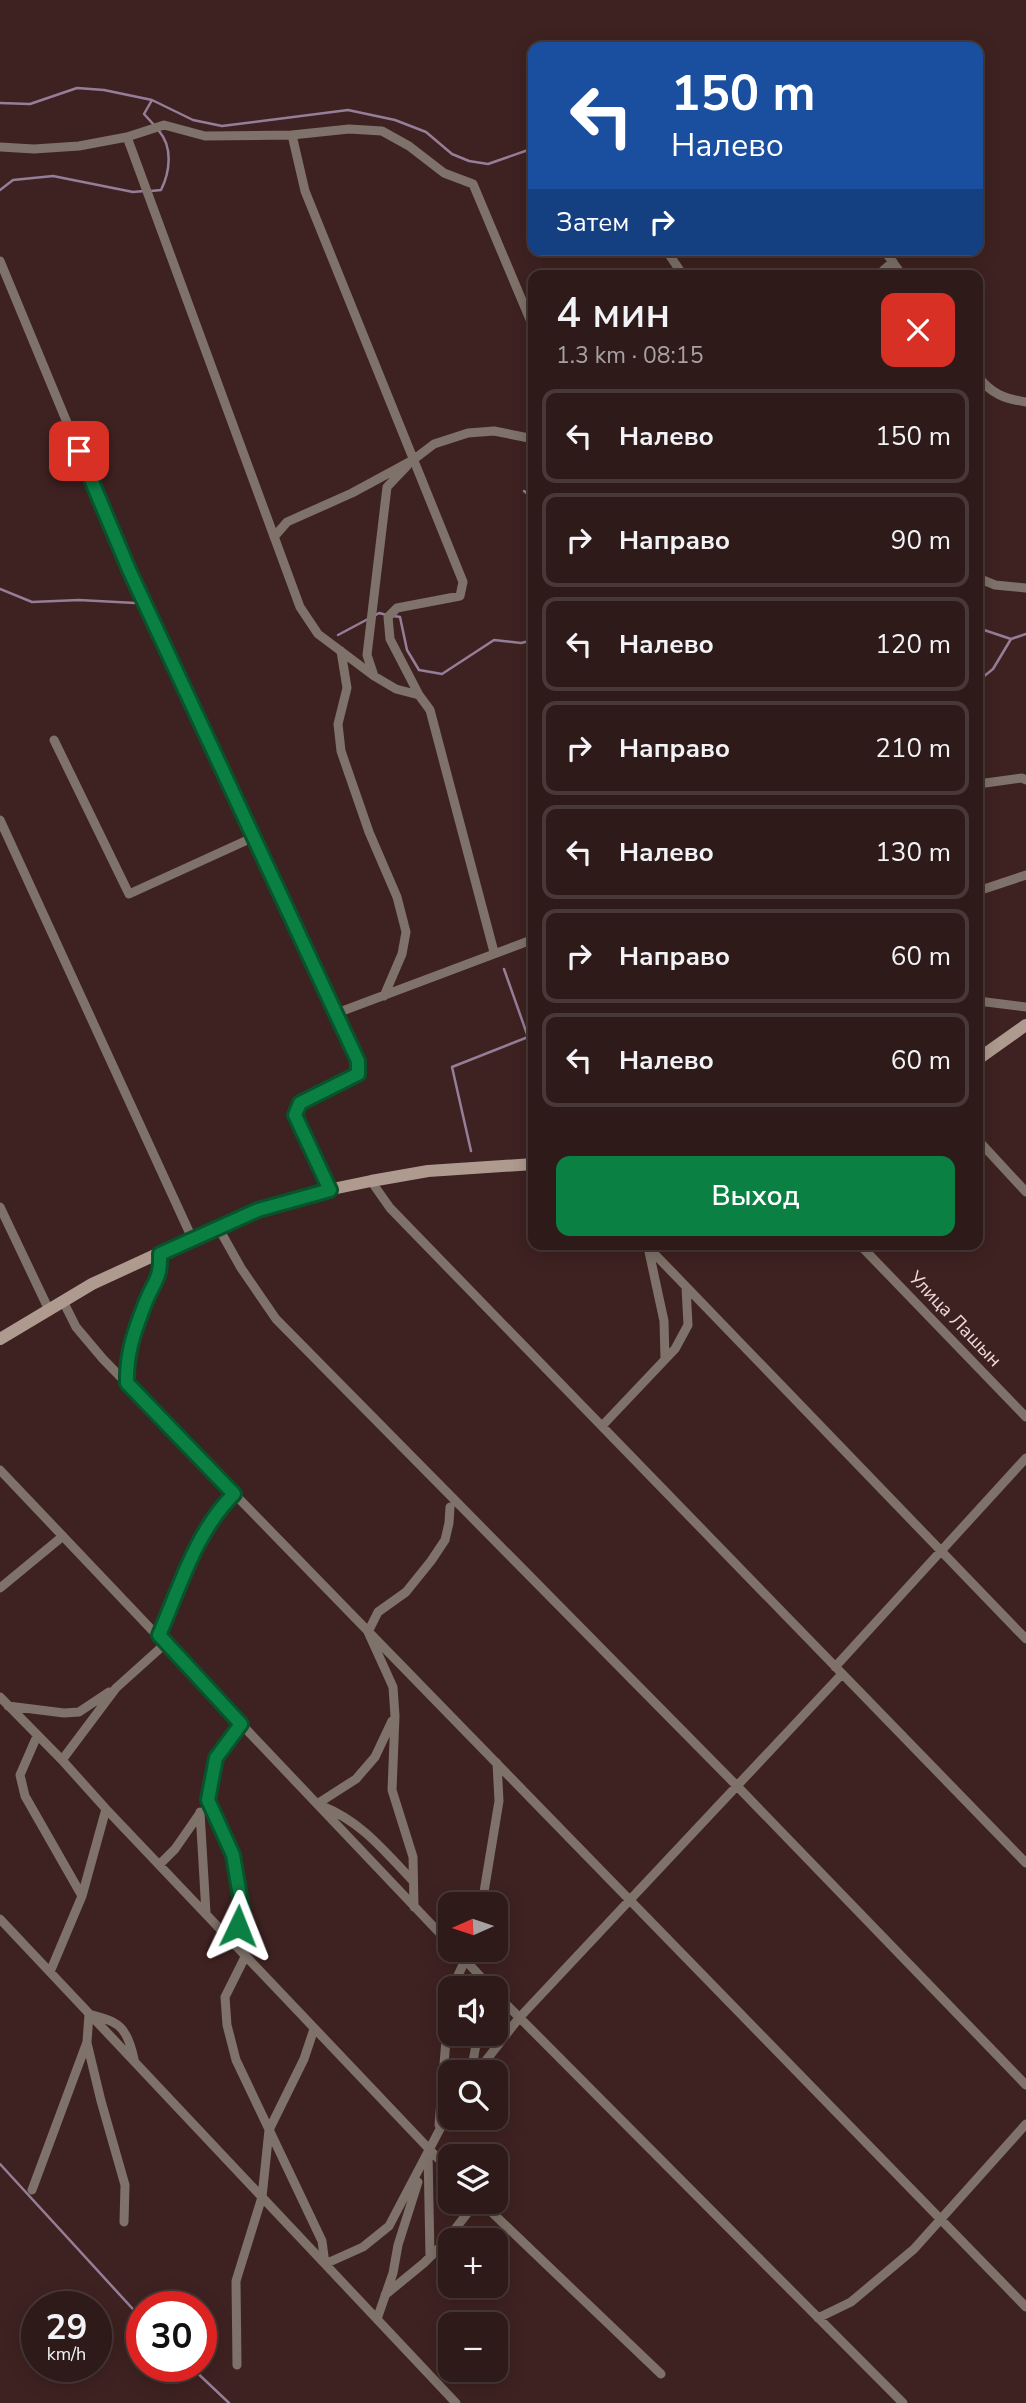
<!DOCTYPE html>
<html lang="ru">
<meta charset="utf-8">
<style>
:root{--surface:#2e1a19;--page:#3a2726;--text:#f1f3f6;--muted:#a7a1a2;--line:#493838;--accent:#0b8043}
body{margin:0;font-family:"Nunito Sans",sans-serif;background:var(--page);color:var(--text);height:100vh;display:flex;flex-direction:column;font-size:26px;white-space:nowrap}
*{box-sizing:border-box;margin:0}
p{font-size:23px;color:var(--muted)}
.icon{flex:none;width:38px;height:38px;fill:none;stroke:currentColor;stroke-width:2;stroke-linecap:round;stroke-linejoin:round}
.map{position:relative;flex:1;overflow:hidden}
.details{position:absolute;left:528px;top:270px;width:455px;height:980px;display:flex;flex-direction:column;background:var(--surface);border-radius:14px;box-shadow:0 4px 18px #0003,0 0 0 2px var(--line)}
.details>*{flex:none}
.top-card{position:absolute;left:528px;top:42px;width:455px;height:214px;border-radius:14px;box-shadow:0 4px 18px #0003,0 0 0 2px var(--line);background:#1a4fa0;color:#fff;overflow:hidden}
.needle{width:46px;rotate:267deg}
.controls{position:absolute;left:438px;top:1892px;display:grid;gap:14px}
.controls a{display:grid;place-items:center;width:70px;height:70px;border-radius:14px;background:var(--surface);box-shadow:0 4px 18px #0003,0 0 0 2px var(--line);font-size:35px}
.speed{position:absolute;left:21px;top:2291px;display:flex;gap:14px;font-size:35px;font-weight:700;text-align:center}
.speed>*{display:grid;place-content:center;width:91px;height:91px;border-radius:50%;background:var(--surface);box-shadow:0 4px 18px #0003,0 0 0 2px var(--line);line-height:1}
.speed small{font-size:18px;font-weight:400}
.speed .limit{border:10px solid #d22;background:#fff;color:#111}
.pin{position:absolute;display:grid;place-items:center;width:60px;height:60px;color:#fff;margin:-30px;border-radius:14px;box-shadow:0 4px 10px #0006}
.me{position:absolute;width:77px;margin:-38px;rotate:2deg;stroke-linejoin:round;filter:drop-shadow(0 0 5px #0008)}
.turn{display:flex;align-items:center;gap:24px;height:147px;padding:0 28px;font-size:32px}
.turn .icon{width:91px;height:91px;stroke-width:2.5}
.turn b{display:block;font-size:49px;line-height:60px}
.then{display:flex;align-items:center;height:66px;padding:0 28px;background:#0003;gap:14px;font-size:26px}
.round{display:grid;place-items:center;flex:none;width:74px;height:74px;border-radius:14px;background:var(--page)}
.head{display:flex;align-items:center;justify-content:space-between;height:119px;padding:0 28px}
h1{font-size:42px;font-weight:600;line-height:52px}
.button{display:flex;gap:14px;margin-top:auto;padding:14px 28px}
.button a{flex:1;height:80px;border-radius:14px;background:var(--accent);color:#fff;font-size:28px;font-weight:600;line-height:80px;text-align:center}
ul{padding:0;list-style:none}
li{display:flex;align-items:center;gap:21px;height:94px;margin:0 14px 10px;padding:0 14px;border:4px solid var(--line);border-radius:14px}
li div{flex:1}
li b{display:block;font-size:26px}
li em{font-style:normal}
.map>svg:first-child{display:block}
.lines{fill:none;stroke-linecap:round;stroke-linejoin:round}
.stream{stroke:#967e98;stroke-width:2.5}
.street{stroke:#7e726a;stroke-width:9}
.secondary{stroke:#ae9a8e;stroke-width:12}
.route-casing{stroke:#07532c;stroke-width:18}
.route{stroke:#0b8043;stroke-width:12}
.labels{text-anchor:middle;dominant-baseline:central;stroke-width:5;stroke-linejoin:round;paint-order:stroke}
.street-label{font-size:19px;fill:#eedad9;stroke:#3e2221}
</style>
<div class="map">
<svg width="1026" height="2403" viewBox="0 0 1026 2403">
<rect width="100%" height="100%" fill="#3e2221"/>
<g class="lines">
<!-- stream -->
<path class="stream" d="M152,100L144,114L155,126
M0,103L30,104L77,88L104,90L152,100L193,120L222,126L348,110L395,120L426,132L452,154L469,161L488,164L534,148
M0,190L13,180L53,176L133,192L144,191
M151,191L161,190C170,172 173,147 159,131
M524,491L534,499
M0,589L32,602L79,600L135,603
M374,616L379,613L387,615
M394,616L400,617L407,650L419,670L442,674L494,640L521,643L534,640
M978,628L1011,639L1026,634
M338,635L368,619
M978,681L993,669L1011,639
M471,1151L452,1067L528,1037L504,969
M0,2164L142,2319
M190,2366L229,2403"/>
<!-- street -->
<path class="street" d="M292,135L305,191L463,582L460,596L397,608L388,617L390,639L419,695
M127,137L300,607L318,634L374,676L396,689L419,695L430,710L494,952
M0,147L34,149L79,146L127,137L164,125L205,136L292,135L349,129L382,131L409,146L444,173L473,184L534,329
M666,250L683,275
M884,250L902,275
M0,261L129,572L358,1061L357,1074L300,1103L295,1115L330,1190
M878,275L893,262
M978,376C991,394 1005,399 1026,402
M274,537L287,522L352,493L413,460L434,444L468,433L494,431L534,439
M978,578L995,585L1026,588
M341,651L347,688L338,724L341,751L369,832L397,897L406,932L402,954L384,996
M374,676L367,655L387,487L407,466
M54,740L129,894L254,837
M978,784L1022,778L1026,780
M0,820L192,1238
M978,891L1026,875
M978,1001L1026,1007
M337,1013L534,939
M978,1140L1026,1192
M371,1181L390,1208L1026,1863
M0,1207L49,1310
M218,1227L241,1268L276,1319L737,1786L1026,2085
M645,1244L1026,1639
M859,1244L1026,1417
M648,1247L664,1321L665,1359
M63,1301L76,1327L103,1359L1026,2307
M126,1383C126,1353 135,1329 146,1301C155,1280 161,1278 160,1254
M602,1426L675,1349L688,1325L686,1287
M0,1470L450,1944
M0,1588L63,1536
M159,1635C180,1587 196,1531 234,1494
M835,1667L1026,1458
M0,1697L62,1760L106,1809L450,2171
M8,1706L64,1713L79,1712L109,1692
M37,1736L20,1775L25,1796L82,1896
M62,1760L116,1688L165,1644
M317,1804L356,1779L375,1757L392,1721
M322,1806C362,1822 384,1851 413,1881
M200,1812L206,1913
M159,1865L175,1849L200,1813
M482,1904L499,1801L497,1763
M414,1907L413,1857L392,1790L395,1716L393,1687L368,1632L378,1612L406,1592L431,1561L445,1540L449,1523L450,1507
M0,1919L456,2403
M234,1945L242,1908L233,1855L208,1799L216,1758L241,1724
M456,1950L491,1988
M245,1957L225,1997L227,2025L236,2060L322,2241L325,2264L363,2247L389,2226L450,2110
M50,1972L82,1896L106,1809
M452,1988L470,1950
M495,1993L903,2403
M87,2043L101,2101L125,2185L124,2222
M471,2072L478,2034
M477,2072L519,2018L842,1674
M439,2125L450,1991
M428,2152L430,2257
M32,2190L87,2042L89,2014C120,2022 127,2027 134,2059
M481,2202L661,2374
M385,2295L424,2263L445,2242L476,2202
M818,2318L851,2302L914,2249L1026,2124
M377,2319L393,2273L398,2245L418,2182
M237,2365L236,2281L262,2197L269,2130L304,2059L314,2029"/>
<!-- secondary -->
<path class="secondary" d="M978,1059L1026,1025
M0,1339L92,1284L192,1238L258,1210L318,1192L371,1181L428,1171L534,1164"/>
</g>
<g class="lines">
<defs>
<path id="route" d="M79,451L130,572L358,1061V1074L300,1103L295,1115L330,1190L258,1210L160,1254C161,1278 155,1280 146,1301C135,1329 126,1353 127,1383L234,1494C196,1531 180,1587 159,1635L241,1724L216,1758L208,1800L233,1855L242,1908L238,1926"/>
</defs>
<!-- route casing -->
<use href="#route" class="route-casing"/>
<!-- route -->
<use href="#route" class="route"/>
</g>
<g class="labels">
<!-- street labels -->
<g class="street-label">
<text transform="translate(955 1319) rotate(46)">Улица Лашын</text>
</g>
</g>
</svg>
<div class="controls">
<a><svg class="needle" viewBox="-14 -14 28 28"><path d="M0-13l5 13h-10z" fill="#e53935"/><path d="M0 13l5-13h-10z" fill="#a7a1a2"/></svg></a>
<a><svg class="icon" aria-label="sound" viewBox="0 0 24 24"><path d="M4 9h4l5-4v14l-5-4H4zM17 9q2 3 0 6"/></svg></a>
<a><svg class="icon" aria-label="search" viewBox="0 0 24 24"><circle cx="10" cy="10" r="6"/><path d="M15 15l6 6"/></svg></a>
<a><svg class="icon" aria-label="layers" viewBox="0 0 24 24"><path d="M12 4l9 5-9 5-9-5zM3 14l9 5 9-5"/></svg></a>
<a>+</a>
<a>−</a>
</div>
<div class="speed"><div>29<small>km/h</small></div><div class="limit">30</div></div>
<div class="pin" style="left:79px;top:451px;background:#d93025"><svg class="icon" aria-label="arrive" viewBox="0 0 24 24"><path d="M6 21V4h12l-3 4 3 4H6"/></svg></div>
<svg class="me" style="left:238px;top:1926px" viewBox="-20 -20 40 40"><path d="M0-17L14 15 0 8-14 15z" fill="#0b8043" stroke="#fff" stroke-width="4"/></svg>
<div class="top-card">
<div class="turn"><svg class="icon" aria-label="left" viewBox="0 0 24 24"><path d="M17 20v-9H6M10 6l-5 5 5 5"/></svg><div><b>150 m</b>Налево</div></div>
<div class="then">Затем<svg class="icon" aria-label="right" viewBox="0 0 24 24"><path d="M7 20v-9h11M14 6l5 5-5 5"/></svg></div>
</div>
<section class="details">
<div class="head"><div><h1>4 мин</h1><p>1.3 km · 08:15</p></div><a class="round" style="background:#d93025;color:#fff"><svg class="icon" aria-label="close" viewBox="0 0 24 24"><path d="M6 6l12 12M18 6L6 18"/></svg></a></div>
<ul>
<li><svg class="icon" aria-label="left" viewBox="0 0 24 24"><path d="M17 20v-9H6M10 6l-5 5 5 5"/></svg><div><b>Налево</b></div><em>150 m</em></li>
<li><svg class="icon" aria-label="right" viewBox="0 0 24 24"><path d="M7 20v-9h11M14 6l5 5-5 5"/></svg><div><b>Направо</b></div><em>90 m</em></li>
<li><svg class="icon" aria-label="left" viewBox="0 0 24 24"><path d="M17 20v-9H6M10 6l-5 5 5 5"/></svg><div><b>Налево</b></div><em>120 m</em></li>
<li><svg class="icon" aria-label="right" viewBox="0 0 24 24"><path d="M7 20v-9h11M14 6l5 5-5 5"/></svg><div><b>Направо</b></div><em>210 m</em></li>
<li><svg class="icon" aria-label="left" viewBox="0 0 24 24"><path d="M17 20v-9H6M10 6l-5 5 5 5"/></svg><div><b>Налево</b></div><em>130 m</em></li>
<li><svg class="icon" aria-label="right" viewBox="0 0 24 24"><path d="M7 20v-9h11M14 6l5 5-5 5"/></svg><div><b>Направо</b></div><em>60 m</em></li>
<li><svg class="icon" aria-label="left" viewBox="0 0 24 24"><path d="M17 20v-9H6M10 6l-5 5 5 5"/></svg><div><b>Налево</b></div><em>60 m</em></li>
</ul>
<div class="button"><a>Выход</a></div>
</section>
</div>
